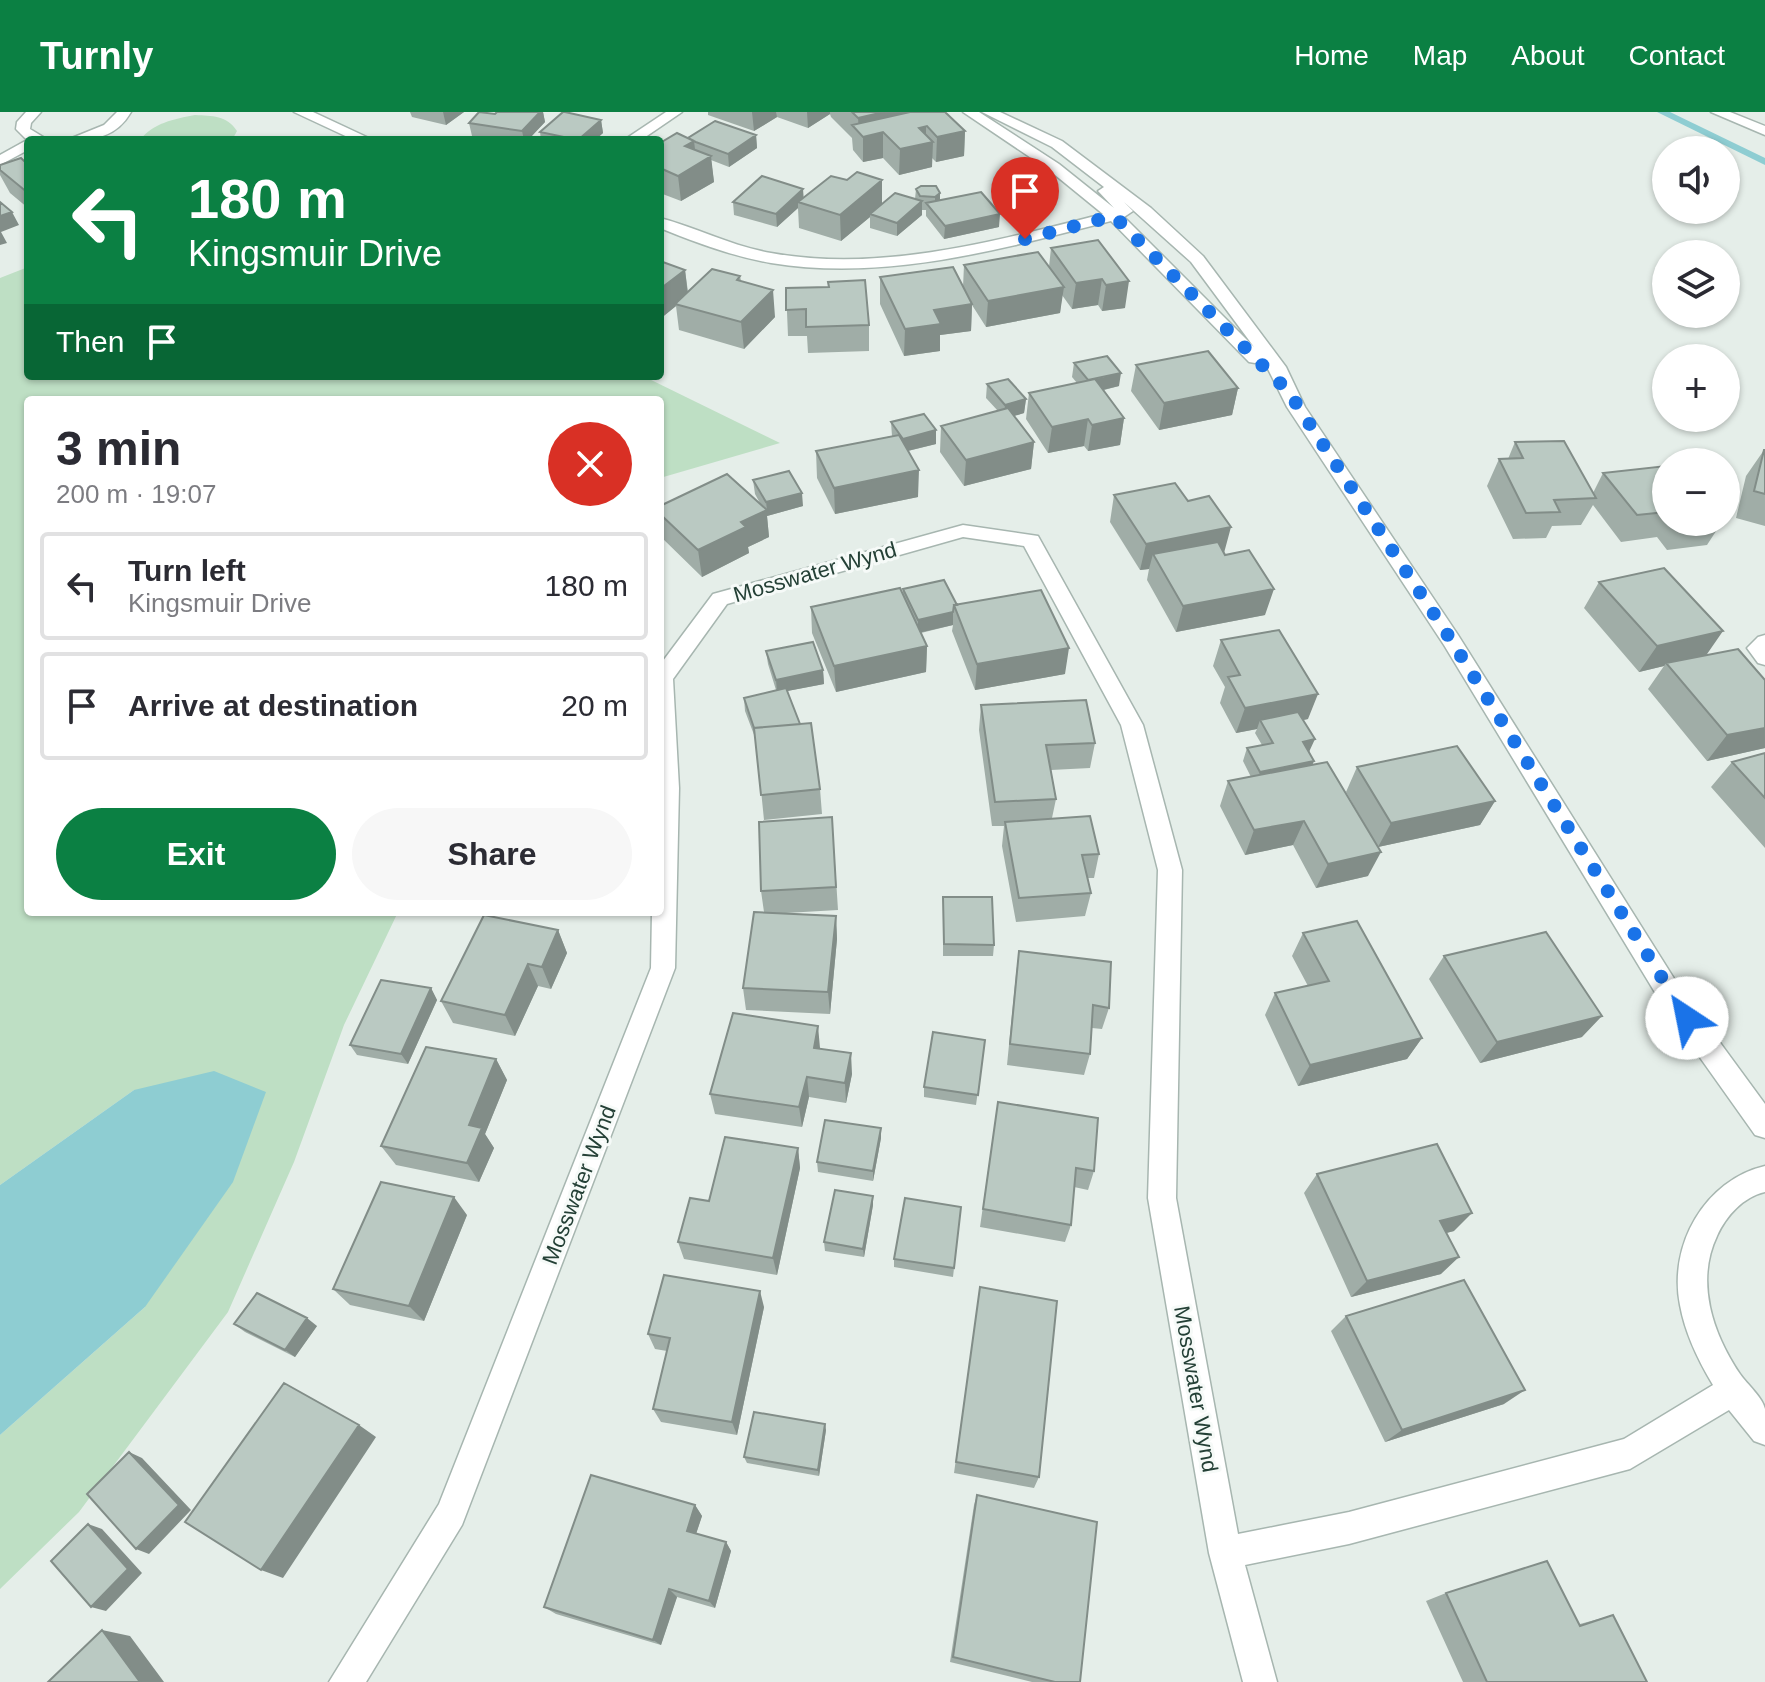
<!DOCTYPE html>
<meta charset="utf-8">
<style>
:root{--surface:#fff;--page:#f7f7f7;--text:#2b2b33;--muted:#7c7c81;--line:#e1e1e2;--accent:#0b8043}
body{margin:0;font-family:Arial,sans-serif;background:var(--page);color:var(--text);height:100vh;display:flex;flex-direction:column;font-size:30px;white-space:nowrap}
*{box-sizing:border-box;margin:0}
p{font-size:26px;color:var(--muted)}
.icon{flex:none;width:44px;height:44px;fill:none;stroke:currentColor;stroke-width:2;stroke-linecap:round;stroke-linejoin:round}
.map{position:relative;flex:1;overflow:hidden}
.details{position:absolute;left:24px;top:284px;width:640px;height:520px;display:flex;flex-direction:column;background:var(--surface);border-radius:8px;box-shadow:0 2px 6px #0004}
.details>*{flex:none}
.banner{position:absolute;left:24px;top:24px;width:640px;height:244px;border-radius:8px;box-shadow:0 2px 6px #0004;background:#0b8043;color:#fff;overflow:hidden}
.tools{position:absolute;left:1652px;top:24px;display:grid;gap:16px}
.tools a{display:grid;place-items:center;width:88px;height:88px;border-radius:50%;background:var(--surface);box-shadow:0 2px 6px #0004;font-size:40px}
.pin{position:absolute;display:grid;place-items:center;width:68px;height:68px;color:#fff;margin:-82px -34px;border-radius:50% 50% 50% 0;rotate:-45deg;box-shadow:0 0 8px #0007}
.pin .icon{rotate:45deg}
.me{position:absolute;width:88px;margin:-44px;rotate:326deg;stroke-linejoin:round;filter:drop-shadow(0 0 6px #0008)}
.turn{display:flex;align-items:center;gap:28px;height:168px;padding:0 32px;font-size:36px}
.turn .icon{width:104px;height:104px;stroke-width:2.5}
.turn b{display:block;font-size:56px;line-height:68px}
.then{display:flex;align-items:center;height:76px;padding:0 32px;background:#0003;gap:16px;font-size:30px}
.round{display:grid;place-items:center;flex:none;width:84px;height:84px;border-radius:42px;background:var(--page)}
.headline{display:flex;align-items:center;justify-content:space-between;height:136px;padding:0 32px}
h1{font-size:48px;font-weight:800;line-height:60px}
.cta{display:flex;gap:16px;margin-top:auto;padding:16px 32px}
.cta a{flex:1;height:92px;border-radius:48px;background:var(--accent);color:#fff;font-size:32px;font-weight:800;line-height:92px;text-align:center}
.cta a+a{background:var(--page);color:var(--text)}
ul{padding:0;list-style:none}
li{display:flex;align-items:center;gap:24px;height:108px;margin:0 16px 12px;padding:0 16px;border:4px solid var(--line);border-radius:8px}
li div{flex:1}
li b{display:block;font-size:30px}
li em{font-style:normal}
header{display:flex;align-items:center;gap:48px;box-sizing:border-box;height:112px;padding:0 40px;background:var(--accent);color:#fff}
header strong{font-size:38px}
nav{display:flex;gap:44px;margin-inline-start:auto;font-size:28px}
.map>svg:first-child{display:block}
.green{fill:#bedfc4}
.water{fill:#8ecdd2}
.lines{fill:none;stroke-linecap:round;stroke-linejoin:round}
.stream{fill:#8ecdd2;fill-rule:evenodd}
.minor-casing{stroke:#a7b6b0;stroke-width:3}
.minor{fill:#fff;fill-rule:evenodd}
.wall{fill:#a0ada7}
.shaded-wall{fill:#828d88}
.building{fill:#bac9c2;stroke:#828d88;stroke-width:2}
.route{stroke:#1a73e8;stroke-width:14;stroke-dasharray:0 25.2}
.labels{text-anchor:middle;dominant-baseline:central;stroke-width:6;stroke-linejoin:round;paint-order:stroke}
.street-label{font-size:22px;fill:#244036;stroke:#f6faf8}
</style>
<header>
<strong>Turnly</strong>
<nav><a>Home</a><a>Map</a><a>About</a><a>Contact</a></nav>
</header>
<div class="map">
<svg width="1765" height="1570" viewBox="0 0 1765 1570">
<rect width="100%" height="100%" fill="#e5eee9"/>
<!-- green -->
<path class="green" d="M195,3C212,4 227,3 237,19L232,28H140C153,11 174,7 195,3Z
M28,155V264H643L780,331L660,366V288H28V800H398L344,913L294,1050L228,1200L79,1400L0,1477V1323L145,1195L134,978L0,1073V166Z"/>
<!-- water -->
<path class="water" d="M214,959L266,980L233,1070L145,1195L0,1323V1073L134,978Z"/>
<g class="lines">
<!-- stream -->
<path class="stream" d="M1657,0H1670L1765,46V53Z"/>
<defs>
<path id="minor" d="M26,0H41L31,11L30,17L48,28H28V38L0,53V43L27,28L16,17L17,10Z
M117,0H131C116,26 94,28 67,28L104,13Z
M294,0H313L373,28H354Z
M666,0H682L641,28H624Z
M963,0H979L1059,52L1114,96L1098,79L1104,75L1052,35L982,0H1000L1062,29L1151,96L1203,144L1286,255L1305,295L1458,523L1680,876L1765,992V1026L1755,1023L1662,892L1444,533L1287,295L1263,247L1255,251L1249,250L1111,109C1002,137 885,170 771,151C732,144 697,131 660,116V106C698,116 731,134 771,141C881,161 996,129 1103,102L1049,58ZM1124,90L1191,150L1254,235L1124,105L1133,99Z
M1711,0H1730L1765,14V23Z
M963,413L1038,424L1143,613L1182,758L1176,1086L1238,1422L1349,1400L1624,1327L1713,1273C1698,1248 1685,1221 1680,1193C1668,1133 1705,1068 1765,1054V1080C1743,1085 1726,1104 1717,1124C1695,1170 1713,1222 1740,1262C1747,1272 1763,1286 1765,1297C1765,1308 1765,1322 1765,1333L1754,1329L1729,1298L1630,1357L1349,1432L1245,1453L1277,1570H1243L1209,1441L1148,1086L1158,758L1121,613L1024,434L963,425L727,492L673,567L679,676L675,856L462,1413L366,1570H329L439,1392L651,856L652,800H660V553L713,482Z
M1765,523V553L1758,551L1747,536L1758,525Z"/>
</defs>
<!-- minor casing -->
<use href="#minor" class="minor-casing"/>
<!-- minor -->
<use href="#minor" class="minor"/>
</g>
<!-- wall -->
<path class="wall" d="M410,0H464L446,13L412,5Z
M497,0H543L545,10L528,28H501L472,24L469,11Z
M708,0H945L965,19L964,44L936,50L932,46V55L899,63L883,46L863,50L853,38L852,26L831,5L830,2L808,16L777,5L754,19L708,3Z
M601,8L603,21L595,28H541L540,20Z
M756,23L757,36L729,55L711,48L714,70L681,89L660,81V31L688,26Z
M28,48V96L10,81L0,63V53Z
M916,77L940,81V88L999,115L944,127L926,104V98H922V103L897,124L870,116V105L841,129L799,116L798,96L777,115L734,103L733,90L804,85L882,92L915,87Z
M1098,128L1125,196L1102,199L1098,193L1072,197L1062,183L1060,201L986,215L972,193L971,219L940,223V239L904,244L880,192V165L963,175L964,153L1049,155L1051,136Z
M660,149L685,158L688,180L740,164L741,169L775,205L744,237L679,218L676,194L660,207Z
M786,176L869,213V239L808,241L807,224H788Z
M1074,251L1119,274L1104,278L1124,306L1120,333L1088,339L1084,334L1048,341L1026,307L1029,281L1077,271L1072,265Z
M1136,253L1238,276L1232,303L1159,318L1131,279Z
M987,272L1026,287L1024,301L1014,304L1034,330L1031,357L964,374L940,340L941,314L998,299L986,286Z
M891,310L936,318V332L908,339L918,385L835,402L817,366L816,339L892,324Z
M1515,330L1593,381L1603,361L1666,354V410H1722L1707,433L1667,438L1657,425L1621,430L1593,393L1581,413L1552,414L1546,426L1513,427L1487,374L1499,347H1508Z
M1764,338H1765V414L1736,406L1746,364Z
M753,368L803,394L767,404L769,425L748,435L749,441L702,465L660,424V394L761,393L755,382Z
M1114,383L1224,441L1265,503L1176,520L1147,468L1149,457L1140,458L1110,410Z
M1599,470L1706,543L1765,636L1707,649L1648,577L1664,554L1639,560L1584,496Z
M903,477L957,493L1065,562L975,578L952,519L953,513L921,521L927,534L926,560L836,580L812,521L811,495L903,483Z
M1221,528L1308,607L1303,608L1312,652L1368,764L1316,776L1293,733L1245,743L1220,694L1228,669L1251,665L1243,649L1247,636L1262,633L1255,621L1257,617L1236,621L1220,591L1225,575L1213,554Z
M766,539L823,558L824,572L787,579L820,677L822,702L764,708L756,628L745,599L744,586L776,578L768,552Z
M981,593L1095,631L1090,656L1051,658L1056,687L1052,706L1099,742L1094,766H1088L1091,781L1085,804L1016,810L1002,734L1004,714H992L979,618Z
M1765,641V736L1711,675L1732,650Z
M1357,655L1495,689L1480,713L1378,735L1346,680Z
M832,705L838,798L786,801L836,804L837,827L830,902L746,898L743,876L764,800L761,779Z
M943,785L994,833L993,844H943Z
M558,818L567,841L551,877L538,874L515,924L453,911L441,889Z
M1303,821L1422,926L1407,947L1298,974L1265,903L1275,881L1308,874L1292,844Z
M1019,839L1109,896L1102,917L1092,916L1090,942L1084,963L1007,953L1016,862Z
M1444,844L1582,925L1480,951L1429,867Z
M431,876L437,888L408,952L357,943L350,933Z
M985,928L976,993L924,985V975Z
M820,937L852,962L846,991L809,985L802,1015L715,1002L710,982Z
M496,947L507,968L485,1022L494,1036L479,1070L396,1053L381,1034Z
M995,1010L1094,1059L1088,1078L1074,1075L1071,1113L1065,1130L980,1115Z
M881,1016V1026L873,1069L818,1060L817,1050Z
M798,1036L800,1056L777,1163L684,1147L678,1130L709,1089Z
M1317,1062L1454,1119L1446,1121L1441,1162L1351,1185L1304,1081Z
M873,1093L864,1145L825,1139L824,1130Z
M961,1095L953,1165L894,1155V1147Z
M467,1103L424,1209L350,1193L333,1177Z
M980,1175L1039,1365L1034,1376L954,1361Z
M764,1195L737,1323L661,1310L653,1297L667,1239L655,1237L648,1222Z
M1346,1204L1504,1292L1385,1330L1331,1219Z
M234,1212L317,1214L295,1245L245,1220Z
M826,1318L819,1364L747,1351L744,1345Z
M977,1383L1080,1570H1032L950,1550L974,1393Z
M695,1393L702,1404L696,1422L726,1430L731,1439L715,1496L677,1485L661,1533L556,1502L544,1495Z
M1446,1481L1580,1512L1613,1503L1647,1570H1463L1426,1489Z"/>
<!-- shaded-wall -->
<path class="shaded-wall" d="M443,0H464L446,13Z
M540,0H543L545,10L528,28H524L522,19Z
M752,0H776L777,5L754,19Z
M807,0H830V2L808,16Z
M884,0H926V31L933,30L932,55L899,63L900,37L883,20V46L863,50V25L859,20L858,6Z
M601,8L603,21L595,28H578Z
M965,19L964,44L936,50L937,25Z
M756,23L757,36L729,55L728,42Z
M694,29L697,53L711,44L714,70L681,89L678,64L685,34Z
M882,68V94L870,102V105L841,129L840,103Z
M803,77L804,90H798V96L777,115L776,102Z
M940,81V95L935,98V85Z
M922,89V103L897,124V111Z
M12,100L19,113L1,120L7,131L0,133V104Z
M1000,102L999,115L944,127L945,114Z
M685,158L688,184L675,192L676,194L660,207V177Z
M1102,167L1098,193L1072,197L1076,171Z
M1129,169L1125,196L1102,199L1106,173Z
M1064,175L1060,201L986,215L988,189Z
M773,178L775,205L744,237L741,210Z
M972,192L971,219L940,223V239L904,244L905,217L934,198Z
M1121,261L1119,274L1086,282L1088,269Z
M1238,276L1232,303L1159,318L1164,291Z
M1026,287L1024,301L1004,307L1005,293Z
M1124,306L1120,333L1088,339L1092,313Z
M1088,307L1084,334L1048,341L1052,315Z
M936,318V332L903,340V327Z
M1034,330L1031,357L964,374L966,348Z
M919,358L918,385L835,402L834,376Z
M802,381L803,394L767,404L769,425L748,435L749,441L702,465L698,438L741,410L767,398L766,390Z
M1231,415L1224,441L1153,442L1149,457L1140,458L1146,432Z
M1274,477L1265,503L1176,520L1183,494Z
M953,500V513L918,521V508Z
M1723,519L1705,545L1666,551L1664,554L1639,560L1657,534Z
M927,534L926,560L836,580L834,554Z
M1069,536L1065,562L975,578L977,552Z
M823,558L824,572L777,581L776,568Z
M1318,582L1308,607L1264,616L1260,608L1257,617L1236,621L1245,596Z
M1765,616V636L1707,649L1727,623Z
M1315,627L1309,640L1303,630Z
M1314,649L1309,661L1256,672L1260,660Z
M1495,689L1480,713L1378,735L1391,711Z
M1304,709L1293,733L1245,743L1254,718Z
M1381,740L1368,764L1316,776L1328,752Z
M836,804L837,827L830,902L828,880Z
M558,818L567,841L551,877L542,855Z
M528,852L538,874L515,924L505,903Z
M431,876L437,888L408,952L401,942Z
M1602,904L1582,925L1480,951L1497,930Z
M818,914L820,936L816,957L814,936Z
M1422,926L1407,947L1298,974L1310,953Z
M851,941L852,962L846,991L845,971Z
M496,947L507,968L485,1022L494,1036L479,1070L467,1051L469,1013Z
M807,965L809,985L802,1015L799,995Z
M881,1016V1026L873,1069V1059Z
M798,1036L800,1056L777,1163L773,1146Z
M873,1084V1093L864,1145L863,1137Z
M454,1085L467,1103L424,1209L409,1194Z
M1472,1101L1454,1119L1423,1127L1440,1109Z
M1459,1145L1441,1162L1351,1185L1367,1169Z
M760,1179L764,1195L737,1323L732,1310Z
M307,1206L317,1214L295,1245L285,1238Z
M1525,1278L1504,1292L1385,1330L1402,1318Z
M825,1312L826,1318L819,1364L818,1358Z
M359,1313L376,1325L283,1466L261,1458Z
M129,1340L142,1346L191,1398L149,1442L136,1437Z
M695,1393L702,1404L694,1428L687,1419Z
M88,1412L102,1417L142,1461L106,1499L91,1495Z
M726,1430L731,1439L715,1496L709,1489Z
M669,1477L677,1485L661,1533L653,1528Z
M102,1518L130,1524L164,1570H140Z"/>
<!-- building -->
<path class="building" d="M479,0L495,2L497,0H540L522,19L469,11Z
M563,0H565L601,8L578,28L540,20Z
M852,0H884L858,6Z
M910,0H945L965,19L937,25L927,14L919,16L933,30L900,37L883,20L863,25L852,13Z
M715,9L756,23L728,42L693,29H694L688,26Z
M677,21L694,29L685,34L711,44L678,64L660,56V31Z
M21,46L24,49L28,48V81L0,58V53Z
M857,60L882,68L840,103L798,90L831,64L847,68Z
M762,64L803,77L776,102L733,90Z
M921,74H936L940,81L935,85L920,84L916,77Z
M981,80L1000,102L945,114L926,91Z
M895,81L922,89L897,111L870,102Z
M0,90L12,100L0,104Z
M1098,128L1129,169L1106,173L1102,167L1076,171L1051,136Z
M1038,140L1064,175L988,189L964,153Z
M660,149L685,158L660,177Z
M953,155L972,192L934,198L941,212L905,217L880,165Z
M712,157L740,164L737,168L773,178L741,210L675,192Z
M865,168L869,213L806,215V197L786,198V176L829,175L828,170Z
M1208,239L1238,276L1164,291L1136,253Z
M1107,244L1121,261L1088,268L1074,251Z
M1008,267L1026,287L1005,293L987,272Z
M1095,267L1124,306L1092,313L1088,307L1052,315L1029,281Z
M1008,296L1034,330L966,348L941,314Z
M924,302L936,318L903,327L891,310Z
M899,323L919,358L834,376L816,339Z
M1564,329L1596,386L1554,388L1560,400L1526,401L1499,347L1523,346L1515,330Z
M1764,338H1765V382L1754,379Z
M1666,354V400L1637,403L1603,361Z
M789,359L802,381L766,390L753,368Z
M727,362L767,398L741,410L746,415L698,438L660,402V394Z
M1175,371L1188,389L1209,384L1231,415L1146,432L1114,383Z
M1218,430L1225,443L1249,438L1274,477L1183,494L1153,442Z
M1664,456L1723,519L1657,534L1599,470Z
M944,468L957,493H954L953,500L918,508L903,477Z
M900,476L927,534L834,554L811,495Z
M1041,478L1069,536L977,552L954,493Z
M1279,518L1318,582L1245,596L1228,565L1240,563L1221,528Z
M813,530L823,558L776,568L766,539Z
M1738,537L1765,568V616L1727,623L1666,551Z
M786,576L800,612L754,616L744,586Z
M1086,588L1095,631L1046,633L1056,687L995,690L981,593Z
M1298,600L1315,627L1303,630L1314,649L1260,660L1247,636L1273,631L1260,608Z
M811,611L820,677L761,683L754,616Z
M1457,634L1495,689L1391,711L1357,655Z
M1765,641V686L1732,650Z
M1327,650L1381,740L1328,752L1304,709L1254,718L1228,669Z
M1090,704L1099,742L1082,743L1091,781L1019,786L1005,710Z
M832,705L836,775L761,779L759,710Z
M943,785H992L994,833L944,832Z
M754,800L836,804L828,880L743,876Z
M484,803L558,818L542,855L528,852L505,903L441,889Z
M1357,809L1422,926L1310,953L1275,881L1329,869L1303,821Z
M1546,820L1602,904L1497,930L1444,844Z
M1019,839L1111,850L1109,896L1093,893L1090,942L1010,932Z
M381,868L431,876L401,942L350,933Z
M733,901L818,914L814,936L851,941L845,971L807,965L799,995L710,982Z
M933,920L985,928L978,983L924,975Z
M426,935L496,947L469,1013L482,1016L467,1051L381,1034Z
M998,990L1098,1006L1094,1059L1076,1056L1071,1113L983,1097Z
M825,1008L881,1016L873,1059L817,1050Z
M725,1025L798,1036L773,1146L678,1130L690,1086L709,1089Z
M1437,1032L1472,1101L1440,1109L1459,1145L1367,1169L1317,1062Z
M381,1070L454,1085L409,1194L333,1177Z
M835,1078L873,1084L863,1137L824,1130Z
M905,1086L961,1095L954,1156L894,1147Z
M664,1163L760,1179L732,1310L653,1297L670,1226L648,1222Z
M1464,1168L1525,1278L1402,1318L1346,1204Z
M980,1175L1057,1189L1039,1365L956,1350Z
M257,1181L307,1206L285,1238L234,1212Z
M284,1271L359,1313L261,1458L185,1410Z
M754,1300L825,1312L818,1358L744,1345Z
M129,1340L179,1393L136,1437L87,1382Z
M591,1363L695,1393L687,1419L726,1430L709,1489L669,1477L653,1528L544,1495Z
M977,1383L1097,1410L1080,1570H1055L953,1545Z
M88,1412L128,1457L91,1495L51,1449Z
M1547,1449L1580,1514L1613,1503L1647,1570H1487L1446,1481Z
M102,1518L140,1570H48Z"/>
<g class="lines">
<!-- route -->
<path class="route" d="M1025,127L1114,104L1288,279L1451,528L1687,906"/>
</g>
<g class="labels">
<!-- street labels -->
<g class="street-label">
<text transform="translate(815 460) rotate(-16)">Mosswater Wynd</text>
<text transform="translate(579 1073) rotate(-69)">Mosswater Wynd</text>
<text transform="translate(1196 1277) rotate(80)">Mosswater Wynd</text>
</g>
</g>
</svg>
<div class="tools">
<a><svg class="icon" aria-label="sound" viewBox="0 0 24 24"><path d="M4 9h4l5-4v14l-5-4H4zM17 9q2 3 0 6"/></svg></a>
<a><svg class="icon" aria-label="layers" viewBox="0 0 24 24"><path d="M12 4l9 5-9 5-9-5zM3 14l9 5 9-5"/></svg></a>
<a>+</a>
<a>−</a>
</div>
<div class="pin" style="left:1025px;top:127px;background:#d93025"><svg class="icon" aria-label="arrive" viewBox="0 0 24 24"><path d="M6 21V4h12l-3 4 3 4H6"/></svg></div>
<svg class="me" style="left:1687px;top:906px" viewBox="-20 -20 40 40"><circle r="19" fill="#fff"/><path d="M0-13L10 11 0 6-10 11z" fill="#1a73e8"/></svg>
<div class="banner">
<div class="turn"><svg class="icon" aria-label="left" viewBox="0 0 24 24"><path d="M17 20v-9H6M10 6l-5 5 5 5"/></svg><div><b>180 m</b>Kingsmuir Drive</div></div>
<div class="then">Then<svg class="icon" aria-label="arrive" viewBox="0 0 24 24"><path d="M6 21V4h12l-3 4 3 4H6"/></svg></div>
</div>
<section class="details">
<div class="headline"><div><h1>3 min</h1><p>200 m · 19:07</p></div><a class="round" style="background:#d93025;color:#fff"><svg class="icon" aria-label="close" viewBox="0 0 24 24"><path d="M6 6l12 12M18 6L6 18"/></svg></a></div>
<ul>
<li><svg class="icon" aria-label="left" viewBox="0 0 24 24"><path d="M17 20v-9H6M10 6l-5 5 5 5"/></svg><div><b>Turn left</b><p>Kingsmuir Drive</p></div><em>180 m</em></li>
<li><svg class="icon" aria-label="arrive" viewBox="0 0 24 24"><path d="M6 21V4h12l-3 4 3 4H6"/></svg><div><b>Arrive at destination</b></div><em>20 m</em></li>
</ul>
<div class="cta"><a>Exit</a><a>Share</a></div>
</section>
</div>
